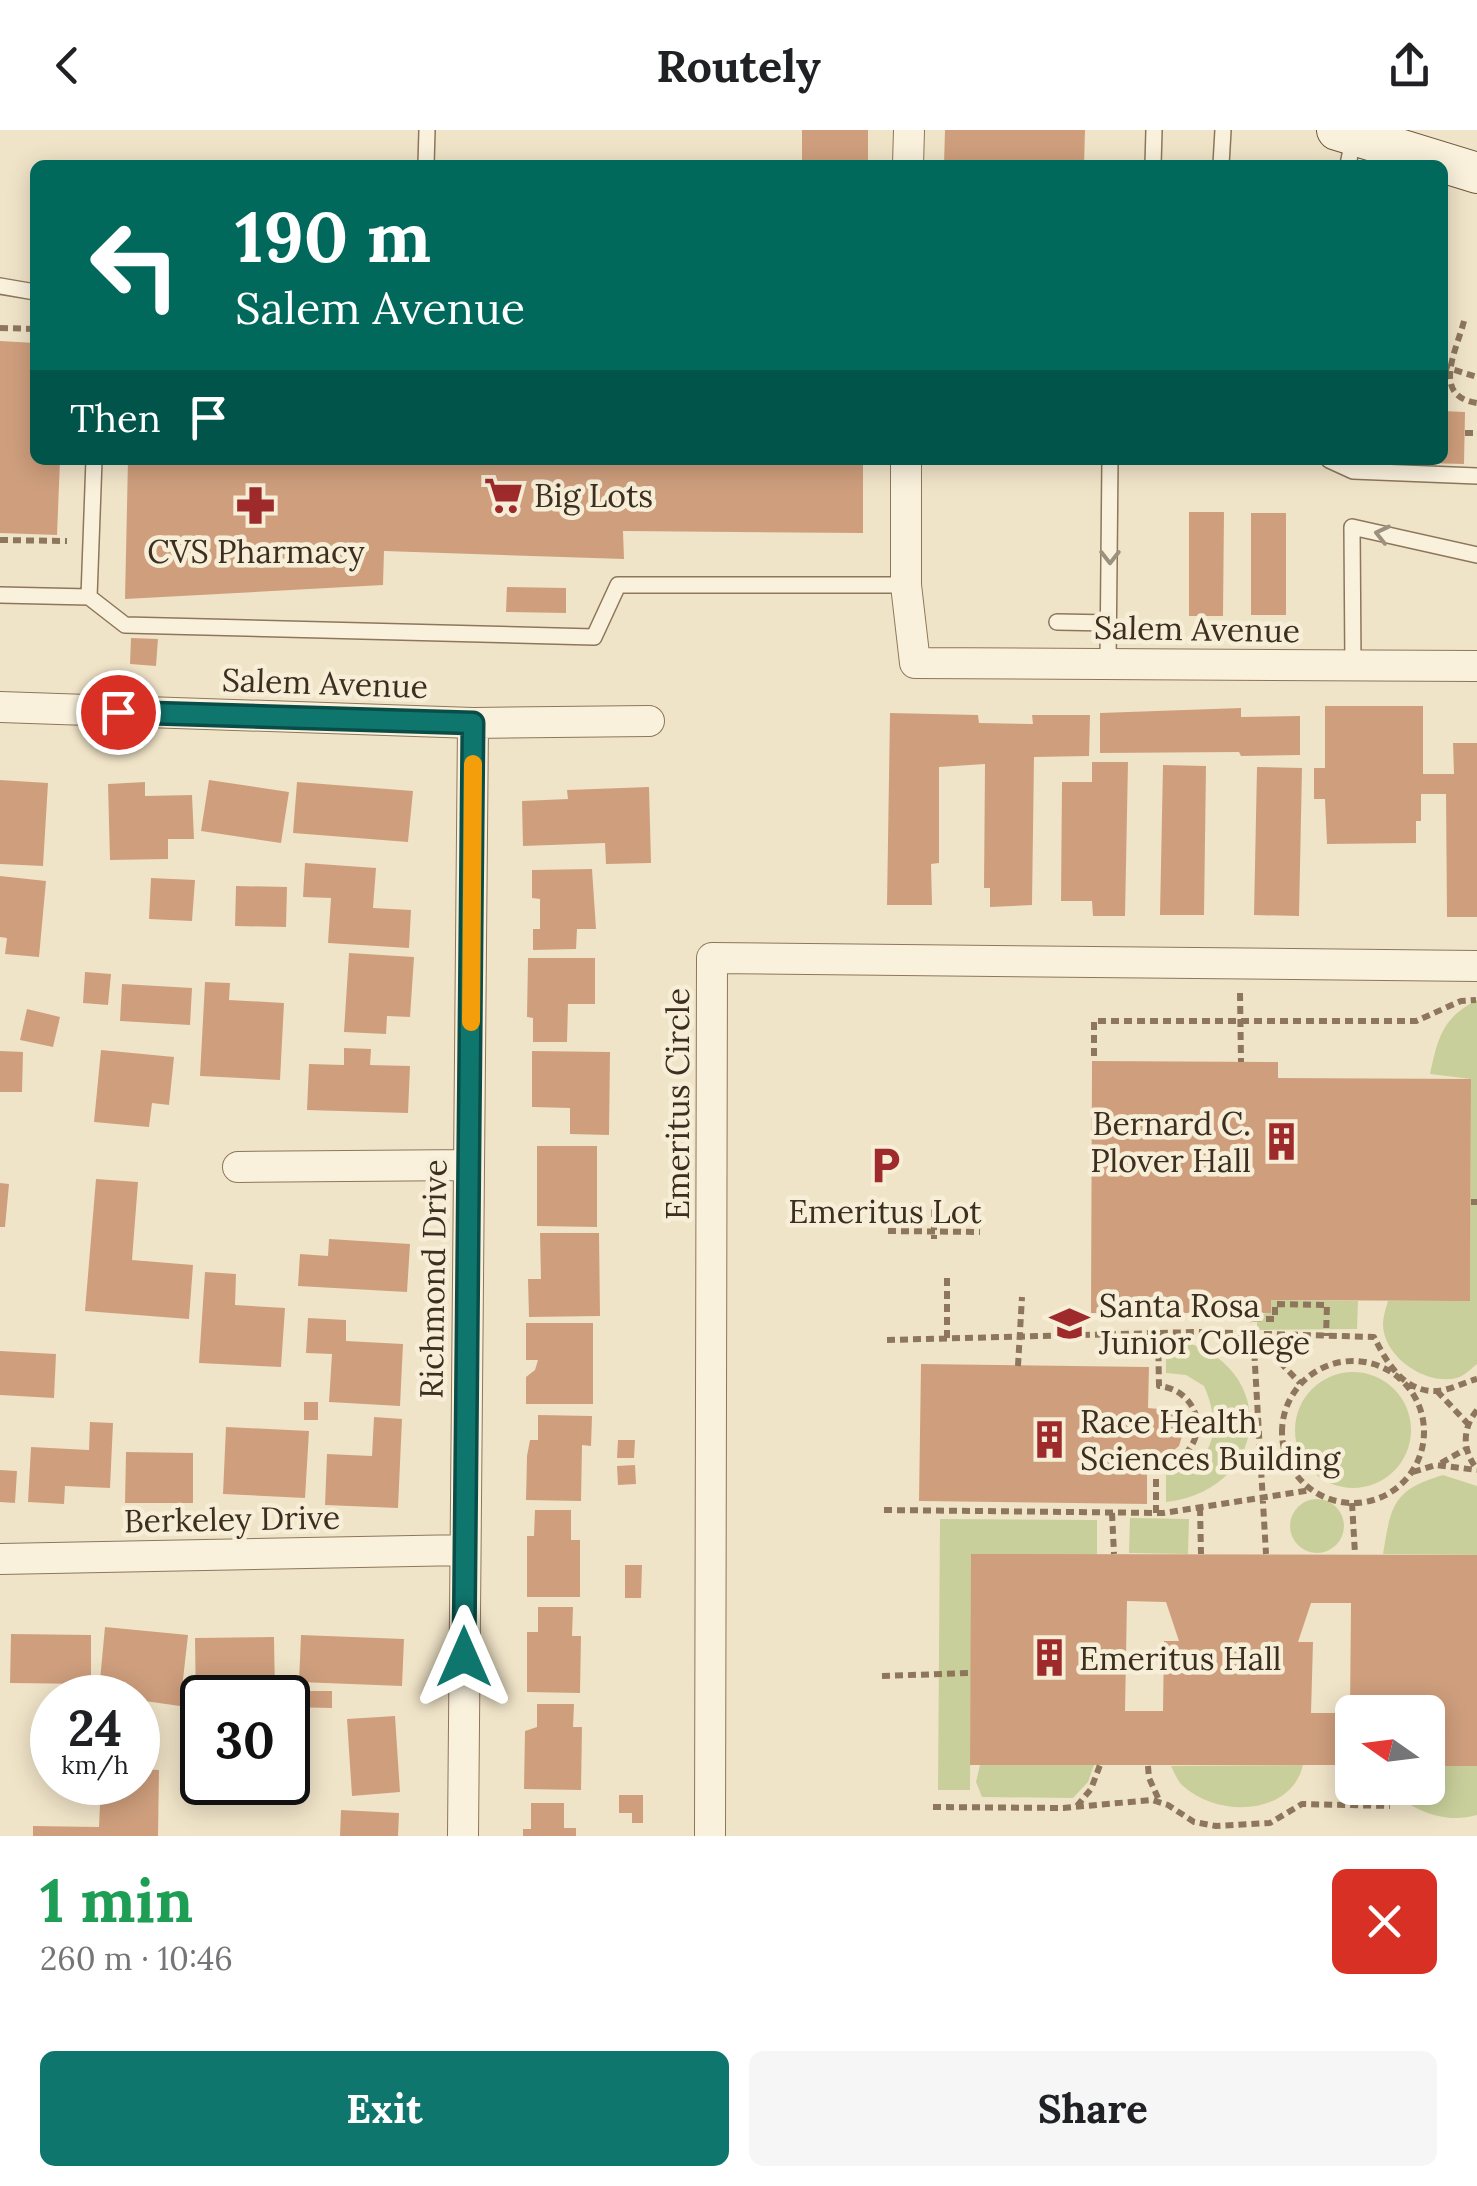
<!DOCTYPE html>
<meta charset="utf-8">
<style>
:root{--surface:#fff;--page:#f6f6f6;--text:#202124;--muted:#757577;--accent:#0f766e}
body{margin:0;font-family:Lora,serif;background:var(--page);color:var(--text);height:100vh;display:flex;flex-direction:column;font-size:38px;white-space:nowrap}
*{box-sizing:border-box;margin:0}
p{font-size:32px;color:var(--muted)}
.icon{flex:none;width:55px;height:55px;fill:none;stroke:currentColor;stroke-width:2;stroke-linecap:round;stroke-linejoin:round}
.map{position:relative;height:1706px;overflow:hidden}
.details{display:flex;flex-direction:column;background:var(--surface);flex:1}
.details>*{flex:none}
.guide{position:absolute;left:30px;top:30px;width:1418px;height:305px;border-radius:15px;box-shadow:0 5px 25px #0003;background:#00695c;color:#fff;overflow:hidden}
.needle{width:65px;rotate:284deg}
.buttons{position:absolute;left:1335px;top:1565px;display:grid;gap:20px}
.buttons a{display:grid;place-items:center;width:110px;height:110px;border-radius:15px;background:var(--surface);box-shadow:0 5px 25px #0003;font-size:50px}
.speed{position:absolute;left:30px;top:1545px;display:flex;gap:20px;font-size:50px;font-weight:700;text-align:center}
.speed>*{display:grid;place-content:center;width:130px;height:130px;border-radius:50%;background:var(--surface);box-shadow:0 5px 25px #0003;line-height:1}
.speed small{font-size:25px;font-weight:400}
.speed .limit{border:5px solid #111;border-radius:15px;background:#fff;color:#111}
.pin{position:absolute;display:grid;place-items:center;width:85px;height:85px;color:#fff;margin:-42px;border:5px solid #fff;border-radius:50%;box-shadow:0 2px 10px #0007}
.me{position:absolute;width:110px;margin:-55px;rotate:0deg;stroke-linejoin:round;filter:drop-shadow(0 0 8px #0008)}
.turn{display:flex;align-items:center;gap:35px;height:210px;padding:0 40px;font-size:45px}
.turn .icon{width:130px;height:130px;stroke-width:2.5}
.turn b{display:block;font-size:70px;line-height:85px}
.then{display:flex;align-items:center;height:95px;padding:0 40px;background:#0003;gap:20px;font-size:38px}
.round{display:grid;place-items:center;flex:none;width:105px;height:105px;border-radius:15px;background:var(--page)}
.head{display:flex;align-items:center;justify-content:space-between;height:170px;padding:0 40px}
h1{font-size:60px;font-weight:700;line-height:75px;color:#1e9e55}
.action{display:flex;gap:20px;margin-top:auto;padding:20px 40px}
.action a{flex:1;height:115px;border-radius:15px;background:var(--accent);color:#fff;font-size:40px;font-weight:700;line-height:115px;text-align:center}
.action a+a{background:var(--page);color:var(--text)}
header{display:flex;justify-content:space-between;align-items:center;height:130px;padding:0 40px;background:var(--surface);font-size:45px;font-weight:700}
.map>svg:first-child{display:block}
.green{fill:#c9cf9b}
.building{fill:#cf9f7d;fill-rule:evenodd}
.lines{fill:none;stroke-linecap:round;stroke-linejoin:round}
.lane-casing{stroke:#8d765c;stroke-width:18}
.street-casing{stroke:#8d765c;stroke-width:32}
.secondary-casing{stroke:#6f573f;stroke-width:42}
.path{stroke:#8d765c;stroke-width:6;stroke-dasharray:8 5;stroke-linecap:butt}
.lane{stroke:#faf1dc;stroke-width:15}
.street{stroke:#faf1dc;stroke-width:30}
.secondary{stroke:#faf1dc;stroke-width:40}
.oneway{stroke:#9c907e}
.route-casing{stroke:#0a4d48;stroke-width:25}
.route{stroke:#0f766e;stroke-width:18}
.slow{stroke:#f59e0b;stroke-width:18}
.labels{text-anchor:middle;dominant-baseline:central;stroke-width:9;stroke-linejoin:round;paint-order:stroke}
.poi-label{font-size:32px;fill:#3d2e20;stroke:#f7eed8;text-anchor:start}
.street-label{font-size:32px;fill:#3d2e20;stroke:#f7eed8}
</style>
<header><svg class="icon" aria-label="back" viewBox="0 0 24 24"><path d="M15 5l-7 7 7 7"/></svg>Routely<svg class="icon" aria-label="share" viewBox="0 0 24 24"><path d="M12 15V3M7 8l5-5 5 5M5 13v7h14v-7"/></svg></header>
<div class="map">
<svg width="1477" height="1706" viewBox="0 0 1477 1706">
<rect width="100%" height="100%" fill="#f0e4c8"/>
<!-- green -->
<path class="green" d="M1477,870V1234C1472,1238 1464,1246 1457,1248C1426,1256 1383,1227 1383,1194C1383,1187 1386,1178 1388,1171L1470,1170L1471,949L1430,944C1438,908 1442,888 1477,870Z
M1271,1170L1358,1171L1357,1199L1257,1200V1184L1270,1183Z
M1166,1208C1278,1223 1278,1358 1166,1372V1342C1216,1338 1222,1296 1204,1256L1186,1245L1166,1243Z
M1295 1300a58 58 0 1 1 116 0a58 58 0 1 1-116 0Z
M1443,1345L1477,1356V1425L1383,1424C1391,1376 1392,1360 1443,1345Z
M1290 1396a27 27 0 1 1 54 0a27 27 0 1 1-54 0Z
M1130,1388L1189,1389L1188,1424L1129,1423Z
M940,1389L1097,1390V1425H972L970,1660H938Z
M980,1635H1094L1088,1652L1073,1668L982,1667L976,1652Z
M1303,1635C1291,1686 1218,1688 1183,1656C1178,1652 1174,1642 1171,1636Z
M1428,1636H1477V1685C1444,1695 1411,1679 1386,1658H1428Z"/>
<!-- building -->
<path class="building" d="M802,0H868V35H802Z
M945,0H1085L1084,35H944Z
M0,211L35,213V330H60L57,405L0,403Z
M1442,281L1465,282L1464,334L1425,333V330H1442Z
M128,330H863V403L623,401L624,429L384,421L383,455L125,469Z
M1189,382H1224L1223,486H1189Z
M1251,383H1286V485H1251Z
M507,457L566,458V483L506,482Z
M131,508L158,509L156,536L130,534Z
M1325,576H1423V644H1454L1453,613H1477V787H1447L1446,664H1421V691H1416V713L1327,714L1325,669H1314V638H1325Z
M1241,578V587L1300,586V625L1241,626L1239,622L1100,623V583Z
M890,583L978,585L979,593L1033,594L1032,585H1090L1089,626L1034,627L1032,775L990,777V758H984L985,634L939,637V733L931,734L932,775H887Z
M1092,632H1128L1125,786H1093L1092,771H1061L1062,652H1092Z
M1163,635L1206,636L1204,785H1160Z
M1257,637L1302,638L1299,786L1254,785Z
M0,650L48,653L43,736L0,734Z
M209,650L289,662L281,713L201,701Z
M145,652V666L192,665L194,709H168V729L110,730L108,654Z
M297,652L413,661L408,712L293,703Z
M649,657L651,733L606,734L605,713L523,716L522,671L568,669L567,660Z
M305,733L376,738L373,778L411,780L409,818L328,813L331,768L303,767Z
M592,739L596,799H577L576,819L533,820V799H540V769L532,768V740Z
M0,746L46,751L39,827L5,824L7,808L0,807Z
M151,748L195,750L192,791L149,789Z
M236,756L287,757L286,797L235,796Z
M349,823L414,827L410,887L387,886L386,904L344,902Z
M528,828H595V874H568L567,912H533V888L527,887Z
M85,842L111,844L108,875L83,873Z
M205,852L230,853L229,870L284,873L280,950L200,946Z
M122,854L192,858L190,895L120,891Z
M27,879L60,887L53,917L20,910Z
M344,918L371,919L370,935L410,936L408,983L307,980L309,934L344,935Z
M101,920L174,927L169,975L152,973L149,997L94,992Z
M0,921L23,922L22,962H0Z
M532,921L610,922L609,1005L570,1004V978L532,977Z
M1092,931L1278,932V948L1471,949L1470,1171L1271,1170V1183H1091Z
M537,1016H597V1097L537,1096Z
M96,1049L138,1052L132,1130L193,1135L189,1189L85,1181Z
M0,1053L9,1054L5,1097H0Z
M540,1103H599L600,1186L529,1187L528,1149H541Z
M329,1109L410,1114L407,1162L298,1156L300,1124L328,1126Z
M205,1142L236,1144L235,1175L285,1178L281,1237L199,1233Z
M308,1188L346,1190V1211L403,1214L400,1276L329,1272L332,1224L306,1223Z
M526,1193H593V1274H526V1247L535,1240L538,1230H526Z
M0,1221L56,1224L54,1268L0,1265Z
M921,1234L1149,1237L1148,1278L1171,1280L1179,1289L1183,1303L1179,1316L1169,1324L1147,1327V1374L919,1371Z
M304,1272H318V1290H304Z
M538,1285L592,1286L591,1316L582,1315L581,1371L526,1370L527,1326L530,1310H538Z
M374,1287L402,1289L398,1378L325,1375L327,1324L372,1326Z
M90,1292L113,1293L110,1358L65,1356L64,1374L28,1372L31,1317L89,1320Z
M226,1297L309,1301L305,1368L223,1364Z
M618,1310H635L634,1328H617Z
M126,1322L193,1323V1373H125Z
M635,1335L636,1354L618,1355L617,1336Z
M0,1340L17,1341L15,1373L0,1372Z
M535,1380H571V1410H580V1467H527V1406H534Z
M971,1424L1477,1425V1636H1428V1582H1350L1351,1473H1311L1298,1512H1313L1311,1583H1352V1635H970ZM1127,1471L1166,1472L1179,1511H1164L1163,1581H1125Z
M625,1435H642L641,1468H625Z
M538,1477H573L572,1506H581L580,1563L527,1562V1502H538Z
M105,1497L188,1505L180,1576L124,1568L126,1552L100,1550Z
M11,1504L91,1505V1554L10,1553Z
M301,1505L404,1509L402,1556L299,1552Z
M274,1507L275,1568H202V1584H196L195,1508Z
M280,1549H295L296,1561H332V1578L288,1577V1568H280Z
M537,1574H574L573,1597H582L581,1660L524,1659L525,1601L537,1597Z
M395,1586L400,1662L352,1666L347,1589Z
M138,1639L159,1640L158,1706H33V1696L99,1697L101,1652H138Z
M619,1665H643V1693H632V1683H619Z
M531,1673H564V1698H576V1706H523V1699H531Z
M341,1680L399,1683L398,1706H340Z"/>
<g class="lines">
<defs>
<path id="lane" d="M426,35L427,0
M1153,35L1154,0
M1221,35L1223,0
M1348,35L1353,9
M0,156L35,162
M1329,330L1353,341L1477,346
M0,465L89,467L94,330
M89,467L125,495L594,507L618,455H906
M1057,492L1110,493
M1108,533L1110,330
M1353,536L1352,397L1477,425"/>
<path id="street" d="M908,35L909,0
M906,330V455L915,533L1477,536
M0,577L473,593L649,591
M238,1037L469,1035
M0,1429L465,1420
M463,1706L473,593
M710,1706L712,828L1477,836"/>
<path id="secondary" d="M1337,0L1477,43"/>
</defs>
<!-- lane casing -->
<use href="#lane" class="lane-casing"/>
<!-- street casing -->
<use href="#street" class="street-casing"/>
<!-- secondary casing -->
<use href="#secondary" class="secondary-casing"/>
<!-- path -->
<path class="path" d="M1464,191C1456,222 1431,266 1477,273
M0,198L35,199
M1442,236L1477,247
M1465,303H1477
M0,410L67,411
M1240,863L1241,932
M1094,926V891H1416L1461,871L1476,870
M1471,1072H1477
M934,1079V1109
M888,1101L980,1102
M1252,1184L1266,1424
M1253,1189H1275V1174L1327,1175L1326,1206
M1253,1204L1300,1253
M947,1208V1147
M887,1210L1197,1202L1374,1207C1387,1233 1404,1263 1438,1261C1450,1260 1465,1252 1477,1249
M1282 1302a71 71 0 1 1 142 0a71 71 0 1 1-142 0Z
M1018,1236L1022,1167
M1437,1261L1468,1294
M1477,1280C1462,1299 1462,1320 1477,1339
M1441,1333L1466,1319
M1413,1342L1436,1335L1477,1340
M1352,1373L1355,1424
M1200,1378L1201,1424
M884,1380L1163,1383L1311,1360
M1112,1383L1114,1424
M1156,1383V1337C1167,1334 1178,1332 1186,1323C1210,1297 1193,1259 1159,1256L1158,1203
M882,1546L971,1543
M1148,1636L1149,1648L1159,1670
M1077,1676L1091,1659L1100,1635
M933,1677L1063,1678L1152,1670L1168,1675L1194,1692L1216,1696L1270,1693L1302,1674L1390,1676"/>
<!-- lane -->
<use href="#lane" class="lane"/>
<!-- street -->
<use href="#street" class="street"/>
<!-- secondary -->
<use href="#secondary" class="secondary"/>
</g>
<!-- one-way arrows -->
<defs><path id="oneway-chevron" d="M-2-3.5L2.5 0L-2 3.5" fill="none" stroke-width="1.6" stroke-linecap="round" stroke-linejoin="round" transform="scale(2.5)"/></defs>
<g class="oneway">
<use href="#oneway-chevron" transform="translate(1382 404) rotate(-167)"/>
<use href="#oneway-chevron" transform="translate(1110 427) rotate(90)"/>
</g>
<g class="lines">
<defs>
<path id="route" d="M118,582L473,593L464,1527"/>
</defs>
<!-- route casing -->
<use href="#route" class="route-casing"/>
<!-- route -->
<use href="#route" class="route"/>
<!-- slow -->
<path class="slow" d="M471,892L473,634"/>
</g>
<!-- icons -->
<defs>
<symbol id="supermarket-bare" viewBox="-9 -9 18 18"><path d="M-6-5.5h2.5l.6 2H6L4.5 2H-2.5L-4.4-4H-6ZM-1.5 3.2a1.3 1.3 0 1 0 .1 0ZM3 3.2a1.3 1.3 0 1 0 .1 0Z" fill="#9e2a2b" stroke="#f7eed8" stroke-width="2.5" paint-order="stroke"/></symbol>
<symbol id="pharmacy-bare" viewBox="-9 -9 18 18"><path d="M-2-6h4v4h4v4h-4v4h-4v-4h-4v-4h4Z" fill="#9e2a2b" stroke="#f7eed8" stroke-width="2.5" paint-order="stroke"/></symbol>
<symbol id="building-bare" viewBox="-9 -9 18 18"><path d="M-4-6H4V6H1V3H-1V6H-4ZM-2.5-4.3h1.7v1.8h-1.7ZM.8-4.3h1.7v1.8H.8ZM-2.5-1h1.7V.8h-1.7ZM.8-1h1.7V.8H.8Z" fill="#9e2a2b" stroke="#f7eed8" stroke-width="2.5" paint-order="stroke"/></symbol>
<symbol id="parking-bare" viewBox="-9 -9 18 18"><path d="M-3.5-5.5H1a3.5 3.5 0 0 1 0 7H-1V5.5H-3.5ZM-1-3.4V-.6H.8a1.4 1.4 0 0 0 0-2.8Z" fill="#9e2a2b" stroke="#f7eed8" stroke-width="2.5" paint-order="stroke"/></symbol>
<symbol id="university-bare" viewBox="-9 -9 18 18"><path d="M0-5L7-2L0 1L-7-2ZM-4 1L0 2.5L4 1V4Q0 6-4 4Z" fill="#9e2a2b" stroke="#f7eed8" stroke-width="2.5" paint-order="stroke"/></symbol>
</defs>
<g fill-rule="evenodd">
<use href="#supermarket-bare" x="476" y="338" width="55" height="55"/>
<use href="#pharmacy-bare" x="228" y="348" width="55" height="55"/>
<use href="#building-bare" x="1254" y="984" width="55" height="55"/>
<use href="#parking-bare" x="858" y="1008" width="55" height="55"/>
<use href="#university-bare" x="1042" y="1166" width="55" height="55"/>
<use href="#building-bare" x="1022" y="1282" width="55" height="55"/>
<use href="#building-bare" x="1022" y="1500" width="55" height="55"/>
</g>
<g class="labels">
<!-- poi labels -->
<g class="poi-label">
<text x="534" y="365">Big Lots</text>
<text x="256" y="421" text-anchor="middle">CVS Pharmacy</text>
<text x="1251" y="993" text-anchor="end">Bernard C.<tspan x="1251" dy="37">Plover Hall</tspan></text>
<text x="885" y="1081" text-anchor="middle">Emeritus Lot</text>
<text x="1099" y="1175">Santa Rosa<tspan x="1099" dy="37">Junior College</tspan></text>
<text x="1080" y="1291">Race Health<tspan x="1080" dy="37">Sciences Building</tspan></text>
<text x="1079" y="1528">Emeritus Hall</text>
</g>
<!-- street labels -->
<g class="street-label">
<text transform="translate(1197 499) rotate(1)">Salem Avenue</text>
<text transform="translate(325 553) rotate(2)">Salem Avenue</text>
<text transform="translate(677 974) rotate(-90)">Emeritus Circle</text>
<text transform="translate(433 1149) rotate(-89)">Richmond Drive</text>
<text transform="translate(232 1389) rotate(-1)">Berkeley Drive</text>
</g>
</g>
</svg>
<div class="buttons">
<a><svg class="needle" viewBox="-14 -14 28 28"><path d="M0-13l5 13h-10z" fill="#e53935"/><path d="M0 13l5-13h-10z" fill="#757577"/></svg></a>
</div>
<div class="speed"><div>24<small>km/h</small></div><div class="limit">30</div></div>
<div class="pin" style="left:118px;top:582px;background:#d93025"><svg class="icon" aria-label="arrive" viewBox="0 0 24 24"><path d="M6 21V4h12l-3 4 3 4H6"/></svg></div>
<svg class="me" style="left:464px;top:1527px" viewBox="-20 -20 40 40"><path d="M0-17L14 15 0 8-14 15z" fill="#0f766e" stroke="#fff" stroke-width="4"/></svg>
<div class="guide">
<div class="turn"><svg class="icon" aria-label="left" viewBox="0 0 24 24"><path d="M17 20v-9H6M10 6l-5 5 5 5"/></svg><div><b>190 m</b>Salem Avenue</div></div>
<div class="then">Then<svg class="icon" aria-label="arrive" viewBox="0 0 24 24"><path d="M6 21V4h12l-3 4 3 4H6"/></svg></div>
</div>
</div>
<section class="details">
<div class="head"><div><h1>1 min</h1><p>260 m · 10:46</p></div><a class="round" style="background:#d93025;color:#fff"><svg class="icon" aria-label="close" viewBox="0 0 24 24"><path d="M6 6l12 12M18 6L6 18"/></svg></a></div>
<div class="action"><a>Exit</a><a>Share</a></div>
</section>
